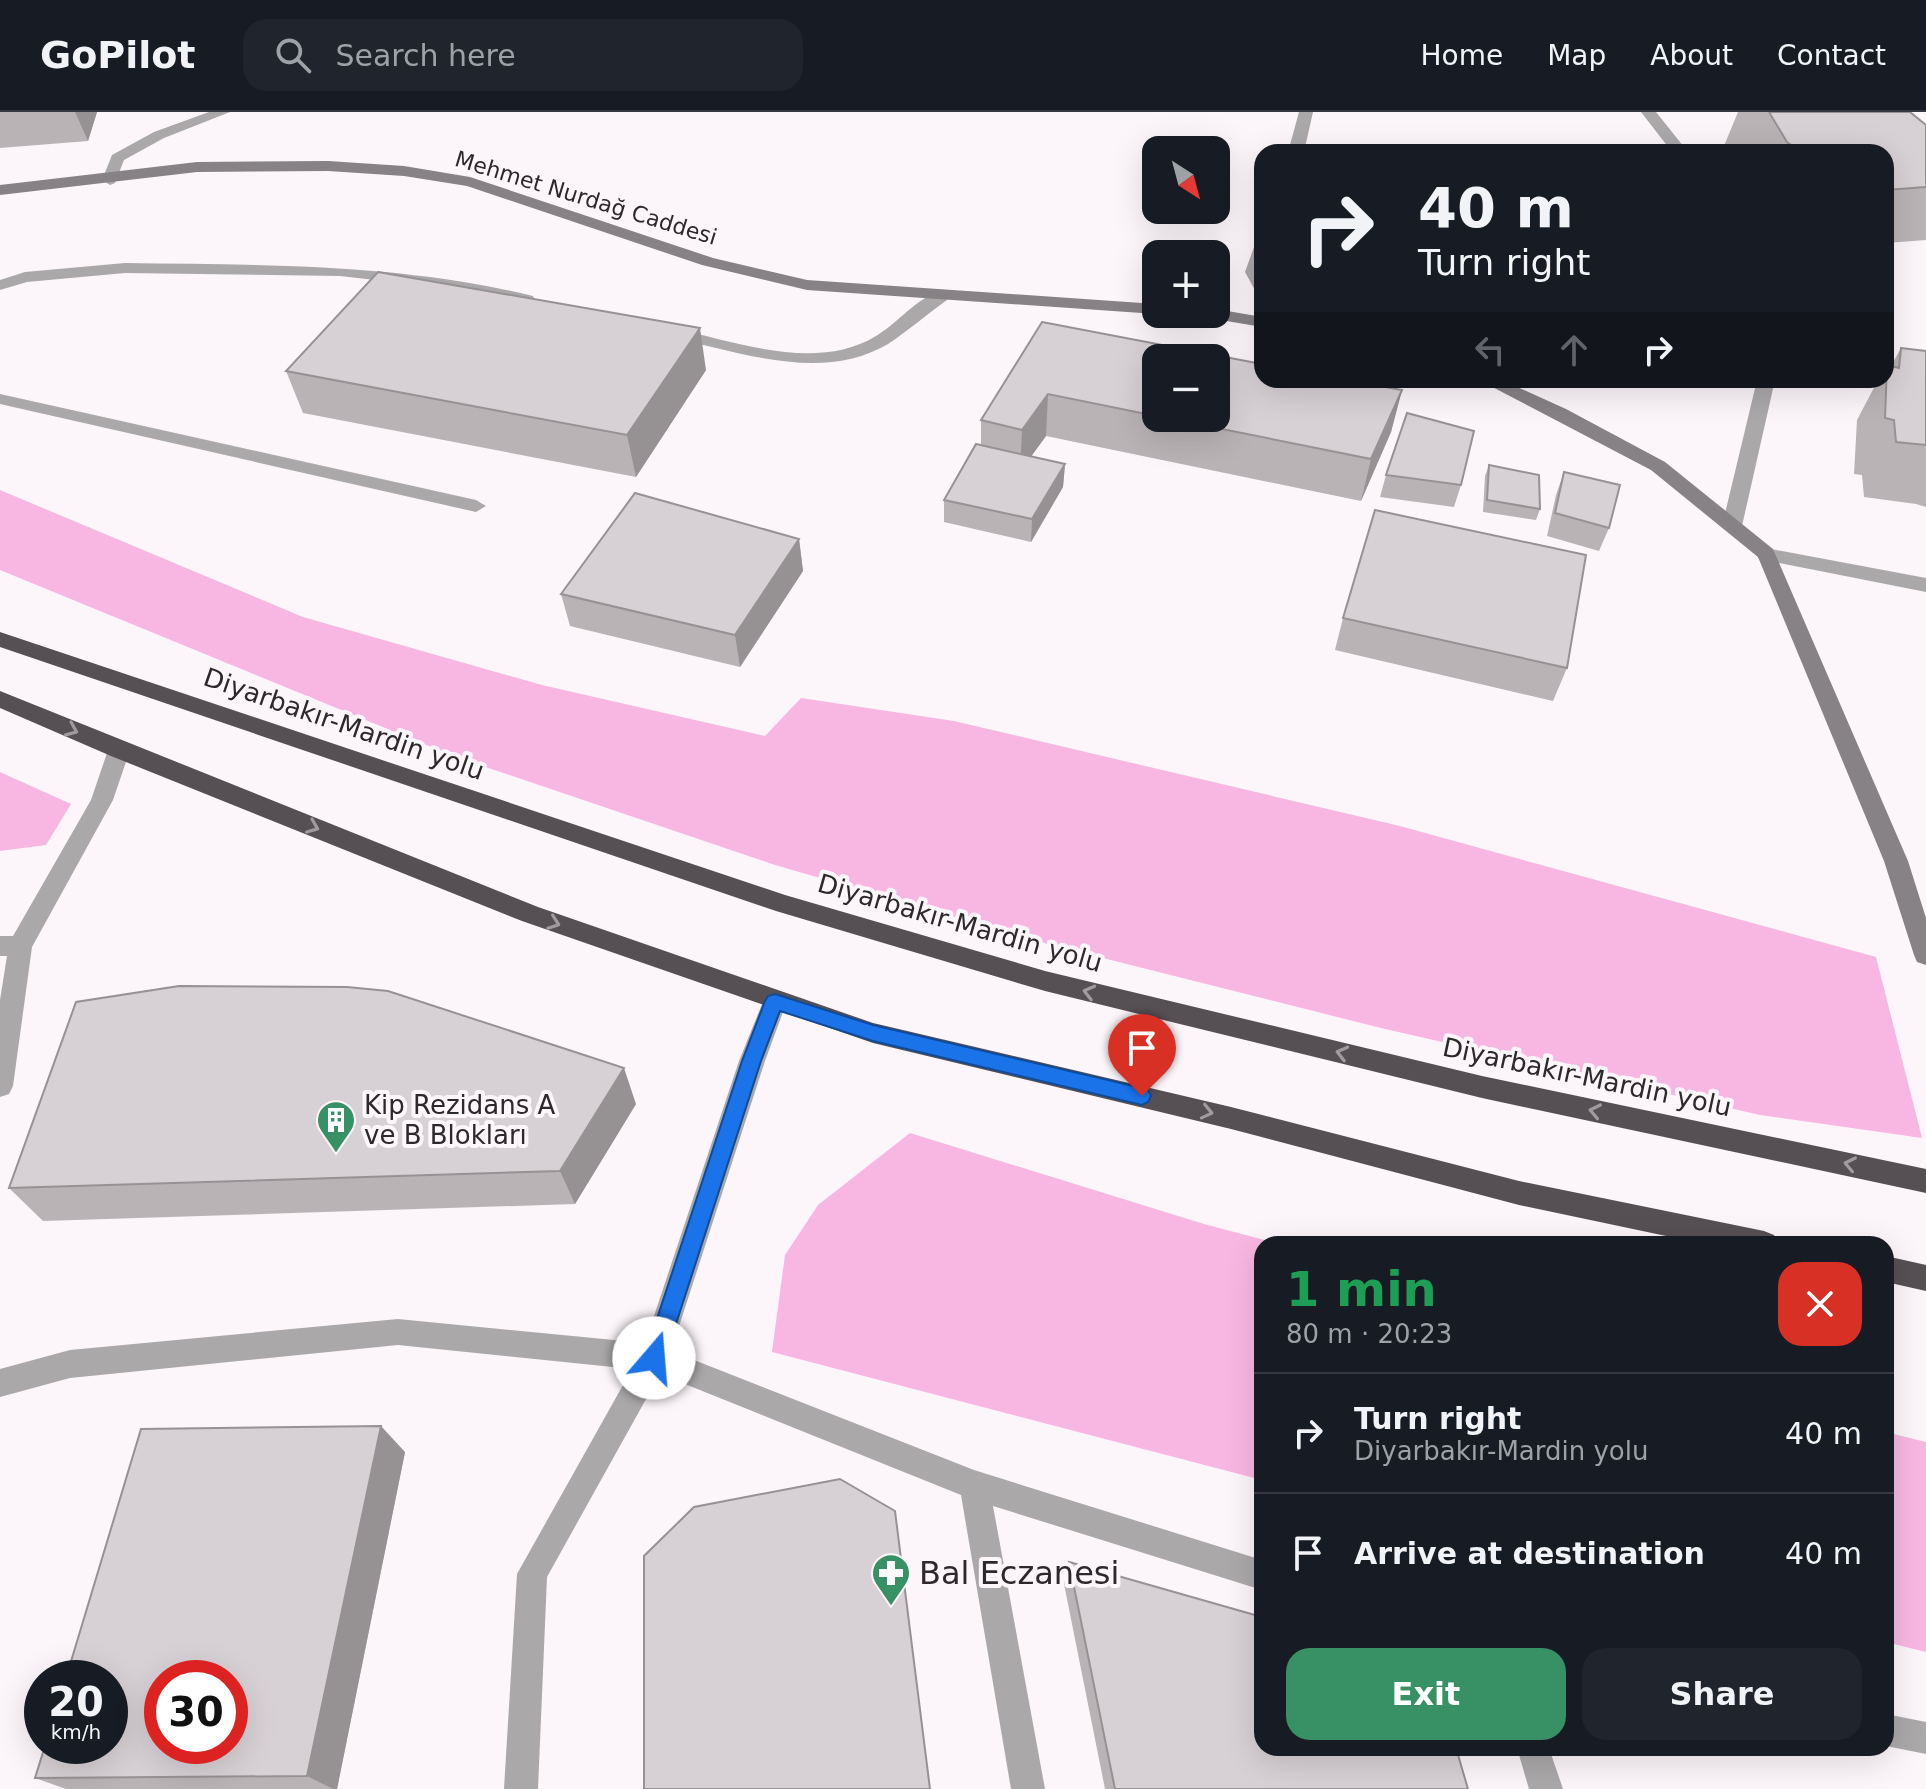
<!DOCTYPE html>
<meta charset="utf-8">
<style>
:root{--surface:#171b24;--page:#20242c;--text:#f1f3f6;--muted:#9ea1a6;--line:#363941;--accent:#389065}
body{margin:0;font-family:"DejaVu Sans",sans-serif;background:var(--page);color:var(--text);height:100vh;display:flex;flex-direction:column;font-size:30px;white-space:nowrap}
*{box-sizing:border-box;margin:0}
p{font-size:26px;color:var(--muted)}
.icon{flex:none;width:44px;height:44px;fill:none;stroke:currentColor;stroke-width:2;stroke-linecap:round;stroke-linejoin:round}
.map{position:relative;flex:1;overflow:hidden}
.details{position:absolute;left:1254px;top:1124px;width:640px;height:520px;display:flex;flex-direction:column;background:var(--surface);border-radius:24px;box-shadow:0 8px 32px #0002}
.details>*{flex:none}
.hud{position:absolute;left:1254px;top:32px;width:640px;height:244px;border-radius:24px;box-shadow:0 8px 32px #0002;background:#171b24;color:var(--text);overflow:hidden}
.needle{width:52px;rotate:144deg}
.controls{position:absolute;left:1142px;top:24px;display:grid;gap:16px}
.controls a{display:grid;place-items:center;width:88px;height:88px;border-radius:16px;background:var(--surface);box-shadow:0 8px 32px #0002;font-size:40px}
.speed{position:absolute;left:24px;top:1548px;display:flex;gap:16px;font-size:40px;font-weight:700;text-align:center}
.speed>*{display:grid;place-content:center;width:104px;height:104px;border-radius:50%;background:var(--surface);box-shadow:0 8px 32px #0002;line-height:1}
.speed small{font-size:20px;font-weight:400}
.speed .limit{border:12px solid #d22;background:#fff;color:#111}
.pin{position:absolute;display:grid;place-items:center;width:68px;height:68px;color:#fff;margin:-82px -34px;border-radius:50% 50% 50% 0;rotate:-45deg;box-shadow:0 0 8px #0007}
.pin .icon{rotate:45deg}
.me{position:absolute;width:88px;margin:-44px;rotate:18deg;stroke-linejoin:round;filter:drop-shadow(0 0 6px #0008)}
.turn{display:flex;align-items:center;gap:28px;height:168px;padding:0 32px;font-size:36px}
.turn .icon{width:104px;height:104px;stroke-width:2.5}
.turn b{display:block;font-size:56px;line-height:68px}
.lanes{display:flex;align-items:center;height:76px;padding:0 32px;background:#0003;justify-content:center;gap:40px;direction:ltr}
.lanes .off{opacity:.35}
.round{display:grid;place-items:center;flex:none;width:84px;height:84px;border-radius:24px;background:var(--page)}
.head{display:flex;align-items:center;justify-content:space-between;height:136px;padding:0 32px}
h1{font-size:48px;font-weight:600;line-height:60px;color:#1e9e55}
.primary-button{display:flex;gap:16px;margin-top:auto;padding:16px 32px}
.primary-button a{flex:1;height:92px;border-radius:24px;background:var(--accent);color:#fff;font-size:32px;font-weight:600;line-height:92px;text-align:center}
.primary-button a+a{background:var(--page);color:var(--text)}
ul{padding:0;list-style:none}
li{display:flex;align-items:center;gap:24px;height:120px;padding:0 32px;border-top:2px solid var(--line)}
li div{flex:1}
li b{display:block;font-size:30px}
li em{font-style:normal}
header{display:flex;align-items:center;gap:48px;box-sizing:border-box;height:112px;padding:0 40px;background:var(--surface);border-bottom:2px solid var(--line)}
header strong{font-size:38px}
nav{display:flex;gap:44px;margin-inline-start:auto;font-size:28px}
.search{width:560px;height:72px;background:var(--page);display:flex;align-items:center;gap:20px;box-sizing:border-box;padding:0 28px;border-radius:24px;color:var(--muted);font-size:30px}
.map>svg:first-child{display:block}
.green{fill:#f8b7e2}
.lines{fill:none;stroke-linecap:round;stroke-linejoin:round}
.lane{fill:#aba8aa;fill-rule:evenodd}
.street{fill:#aba8aa;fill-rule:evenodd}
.secondary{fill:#868285;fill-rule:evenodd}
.highway{fill:#565054;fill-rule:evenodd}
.wall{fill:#b9b3b6;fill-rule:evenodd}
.shaded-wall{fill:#969294}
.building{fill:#d7d0d4;stroke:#969294;stroke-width:2;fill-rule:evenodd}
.oneway{stroke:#a19a9f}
.route{fill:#1a73e8;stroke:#114b97;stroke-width:2}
.labels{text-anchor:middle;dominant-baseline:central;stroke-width:8;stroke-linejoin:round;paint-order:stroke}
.far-street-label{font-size:22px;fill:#2c292b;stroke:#fcf5fa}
.street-label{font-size:26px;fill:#2c292b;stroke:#fcf5fa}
.poi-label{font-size:26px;fill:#2c292b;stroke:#fcf5fa;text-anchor:start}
.near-poi-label{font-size:32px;fill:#2c292b;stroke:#fcf5fa;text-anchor:start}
</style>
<header>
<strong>GoPilot</strong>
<div class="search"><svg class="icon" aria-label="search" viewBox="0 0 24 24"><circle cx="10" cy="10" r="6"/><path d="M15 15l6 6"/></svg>Search here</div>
<nav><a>Home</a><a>Map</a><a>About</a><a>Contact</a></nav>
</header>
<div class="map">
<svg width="1926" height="1677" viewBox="0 0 1926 1677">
<rect width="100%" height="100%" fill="#fcf5fa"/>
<!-- green -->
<path class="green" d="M0,378L303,505L542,573L765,624L801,586L954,609L1400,714L1876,845L1922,1026L1760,1003L1381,916L1051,833L775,753L456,645L0,458Z
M0,660L71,692L46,733L0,739Z
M910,1021L1204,1112L1280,1132H1262V1368L772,1240L785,1143L818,1093Z
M1886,1320L1926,1330V1540L1886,1530Z"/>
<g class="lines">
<!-- lane -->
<path class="lane" d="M125,151C263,153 398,151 533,184L535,188L527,193L462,178L340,164L125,161L27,170L0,178V168L25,160Z
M941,179L947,180L949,184L947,188C927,202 908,219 888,232C822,271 741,240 672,226L663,221L672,216C735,229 815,261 876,224C897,212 917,185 941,179Z
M0,282L476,388L486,394L476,400L0,292Z"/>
<!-- street -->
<path class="street" d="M209,0H230L164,26L124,48L115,71L110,73L102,68L112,43L154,20Z
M1299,0H1313L1304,40H1288Z
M1641,0H1656L1688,40H1672Z
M1262,130V181L1256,180L1245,160L1254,135Z
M1757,268H1775L1742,414L1732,420L1722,414Z
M1766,436L1926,466V480L1759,447L1756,442Z
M119,630L127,632L130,638L113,688L32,835L13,974L9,982L0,985V888L7,844H0V824H13L91,688L108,638L111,632Z
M775,879L784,882L787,889L765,949L671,1239L974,1358L1262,1448V1478L993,1394L1045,1677H1011L961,1383L660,1262L547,1465L538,1677H504L517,1462L632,1257L398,1233L70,1266L0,1285V1257L70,1238L398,1207L645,1231L739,949L766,882Z
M1886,1602L1926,1610V1642L1886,1634Z
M1517,1636H1549L1563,1677H1529Z"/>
<!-- secondary -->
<path class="secondary" d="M328,49L404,54L470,65L713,146L807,168L1156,192V202L807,178L702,153L467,74L404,64L328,59L197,60L0,83V73L197,50Z
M1216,197L1262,205V215L1209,206L1207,202H1216Z
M1479,268H1502L1566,297L1665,350L1773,437L1908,749L1926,806V853L1917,850L1914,843L1884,749L1758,445L1651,358Z"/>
<!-- highway -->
<path class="highway" d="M0,520L785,783L1045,859L1482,964L1926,1057V1081L1482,986L1045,879L776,799L0,535Z
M0,579L538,795L873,911L1231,995L1519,1069L1764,1119L1774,1123L1778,1132H1704L1519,1093L1231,1017L873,931L522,809L111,644L0,596Z
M1886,1144L1926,1153V1179L1886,1170Z"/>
</g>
<!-- wall -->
<path class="wall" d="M0,0H97L88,29L0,36Z
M1738,0H1910L1926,13V128L1886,131V40H1731L1724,34Z
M1042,210L1262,252V268H1347L1402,278L1391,320L1361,389L1046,324L1031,344L1065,352L1063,375L1031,430L944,410V388L976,332L981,333V308ZM1156,246H1216V306H1156Z
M1901,236L1926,239V395L1916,392L1864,385L1862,363L1854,362L1857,308L1878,268H1886V254L1887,253L1891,254Z
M706,258L636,365L303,301L286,259Z
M1489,353L1540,397L1536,408L1483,400L1485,364Z
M1564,360L1609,416L1599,439L1547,424L1556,383Z
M1386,363L1461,373L1454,395L1380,385Z
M799,427L803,459L740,555L570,514L561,482Z
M1343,506L1567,556L1553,589L1335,538Z
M636,992L575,1092L43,1109L9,1076Z
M405,1340L337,1677H66L35,1666Z
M1069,1450L1468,1677H1105L1064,1472Z"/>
<!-- shaded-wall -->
<path class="shaded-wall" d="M75,0H97L88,29Z
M700,216L706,258L636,365L627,323Z
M1402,278L1391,320L1361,389L1371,347Z
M1048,282L1046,324L1020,360L1022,318Z
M1065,352L1063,375L1031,430L1032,407Z
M799,427L803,459L740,555L735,523Z
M624,956L636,992L575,1092L560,1059Z
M381,1314L405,1340L337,1677H333L307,1664Z"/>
<!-- building -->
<path class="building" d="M1769,0H1910L1926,13V75L1886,78V40H1801L1787,30Z
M378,160L700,216L627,323L286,259Z
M1042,210L1262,252V268H1347L1402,278L1371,347L1167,306H1216V246H1156V304L1048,282L1022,318L981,308Z
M1901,236L1926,239V333L1896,330L1894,308L1885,306L1887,253L1899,256Z
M1407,301L1474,319L1461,373L1386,363Z
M976,332L1065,352L1032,407L944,388Z
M1489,353L1539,363L1540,397L1487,388Z
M1564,360L1620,373L1609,416L1555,401Z
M635,381L799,427L735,523L561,482Z
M1375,398L1586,443L1567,556L1343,506Z
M179,874L347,875L388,879L624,956L560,1059L9,1076L76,890Z
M381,1314L307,1664L35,1666L45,1634H110V1566H66L141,1317ZM162,1566H230V1634H162Z
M840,1367L895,1399L930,1677H644V1444L694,1395Z
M1069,1450L1262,1505V1636H1456L1468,1677H1115Z"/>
<!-- one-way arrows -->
<defs><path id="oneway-chevron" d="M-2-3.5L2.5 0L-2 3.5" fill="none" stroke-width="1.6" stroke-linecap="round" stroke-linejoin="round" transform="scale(2)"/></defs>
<g class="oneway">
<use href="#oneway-chevron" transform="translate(72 618) rotate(23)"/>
<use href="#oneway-chevron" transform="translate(313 715) rotate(22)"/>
<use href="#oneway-chevron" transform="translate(554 811) rotate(20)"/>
<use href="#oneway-chevron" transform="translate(1089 880) rotate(-166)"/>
<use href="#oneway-chevron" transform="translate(1342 941) rotate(-166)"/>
<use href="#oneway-chevron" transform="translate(1595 999) rotate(-168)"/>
<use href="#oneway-chevron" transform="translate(1207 1000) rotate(13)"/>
<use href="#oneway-chevron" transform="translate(1850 1052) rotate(-168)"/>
</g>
<!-- route -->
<path class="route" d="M775,882L873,913L1142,976L1148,978L1151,984L1148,990L1142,993L873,929L780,899L761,949L665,1246L662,1253L654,1256L647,1253L644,1246L742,949L765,889L768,884Z"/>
<!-- icons -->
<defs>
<symbol id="building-pin" viewBox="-11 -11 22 30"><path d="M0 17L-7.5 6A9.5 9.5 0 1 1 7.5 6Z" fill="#389065" stroke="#fcf5fa"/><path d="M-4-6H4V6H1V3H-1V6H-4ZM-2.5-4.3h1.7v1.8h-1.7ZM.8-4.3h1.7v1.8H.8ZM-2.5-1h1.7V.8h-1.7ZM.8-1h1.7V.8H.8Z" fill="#fff"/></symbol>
<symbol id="pharmacy-pin" viewBox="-11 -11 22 30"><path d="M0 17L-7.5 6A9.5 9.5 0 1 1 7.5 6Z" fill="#389065" stroke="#fcf5fa"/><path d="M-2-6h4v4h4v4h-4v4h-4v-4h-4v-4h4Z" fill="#fff"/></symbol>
</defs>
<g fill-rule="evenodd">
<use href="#building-pin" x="314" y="986" width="44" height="60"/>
<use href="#pharmacy-pin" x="869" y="1439" width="44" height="60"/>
</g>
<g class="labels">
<!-- far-street labels -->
<g class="far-street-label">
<text transform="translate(586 86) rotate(17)">Mehmet Nurdağ Caddesi</text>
</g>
<!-- street labels -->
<g class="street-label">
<text transform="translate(344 612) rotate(19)">Diyarbakır-Mardin yolu</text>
<text transform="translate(960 811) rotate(16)">Diyarbakır-Mardin yolu</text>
<text transform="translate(1587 965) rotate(12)">Diyarbakır-Mardin yolu</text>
</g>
<!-- poi labels -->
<g class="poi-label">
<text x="364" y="993">Kip Rezidans A<tspan x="364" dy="30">ve B Blokları</tspan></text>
</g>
<!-- near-poi labels -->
<g class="near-poi-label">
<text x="919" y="1461">Bal Eczanesi</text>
</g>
</g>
</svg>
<div class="controls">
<a><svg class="needle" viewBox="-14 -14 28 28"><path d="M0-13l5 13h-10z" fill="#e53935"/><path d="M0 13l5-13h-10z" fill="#9ea1a6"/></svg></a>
<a>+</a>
<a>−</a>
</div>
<div class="speed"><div>20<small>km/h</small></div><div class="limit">30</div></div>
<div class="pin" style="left:1142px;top:984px;background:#d93025"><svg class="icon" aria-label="arrive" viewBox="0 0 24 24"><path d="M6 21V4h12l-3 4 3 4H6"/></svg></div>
<svg class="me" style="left:654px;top:1246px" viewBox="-20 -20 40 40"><circle r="19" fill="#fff"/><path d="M0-13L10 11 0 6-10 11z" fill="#1a73e8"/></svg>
<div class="hud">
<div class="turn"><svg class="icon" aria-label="right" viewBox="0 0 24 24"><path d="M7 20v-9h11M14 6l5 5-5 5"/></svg><div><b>40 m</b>Turn right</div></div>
<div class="lanes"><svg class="icon off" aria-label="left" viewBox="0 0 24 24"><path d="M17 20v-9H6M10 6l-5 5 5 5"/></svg><svg class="icon off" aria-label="ahead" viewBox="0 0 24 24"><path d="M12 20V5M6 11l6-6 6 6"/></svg><svg class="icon" aria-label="right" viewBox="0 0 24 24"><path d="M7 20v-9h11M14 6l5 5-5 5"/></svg></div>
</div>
<section class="details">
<div class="head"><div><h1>1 min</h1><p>80 m · 20:23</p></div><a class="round" style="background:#d93025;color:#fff"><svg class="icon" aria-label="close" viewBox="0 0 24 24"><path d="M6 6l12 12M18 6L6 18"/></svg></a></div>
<ul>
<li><svg class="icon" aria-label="right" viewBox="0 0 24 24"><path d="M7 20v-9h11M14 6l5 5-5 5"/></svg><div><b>Turn right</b><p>Diyarbakır-Mardin yolu</p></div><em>40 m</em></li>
<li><svg class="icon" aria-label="arrive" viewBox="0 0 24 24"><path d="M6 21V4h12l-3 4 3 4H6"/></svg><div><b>Arrive at destination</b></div><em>40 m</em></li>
</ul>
<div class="primary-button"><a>Exit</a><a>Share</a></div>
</section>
</div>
